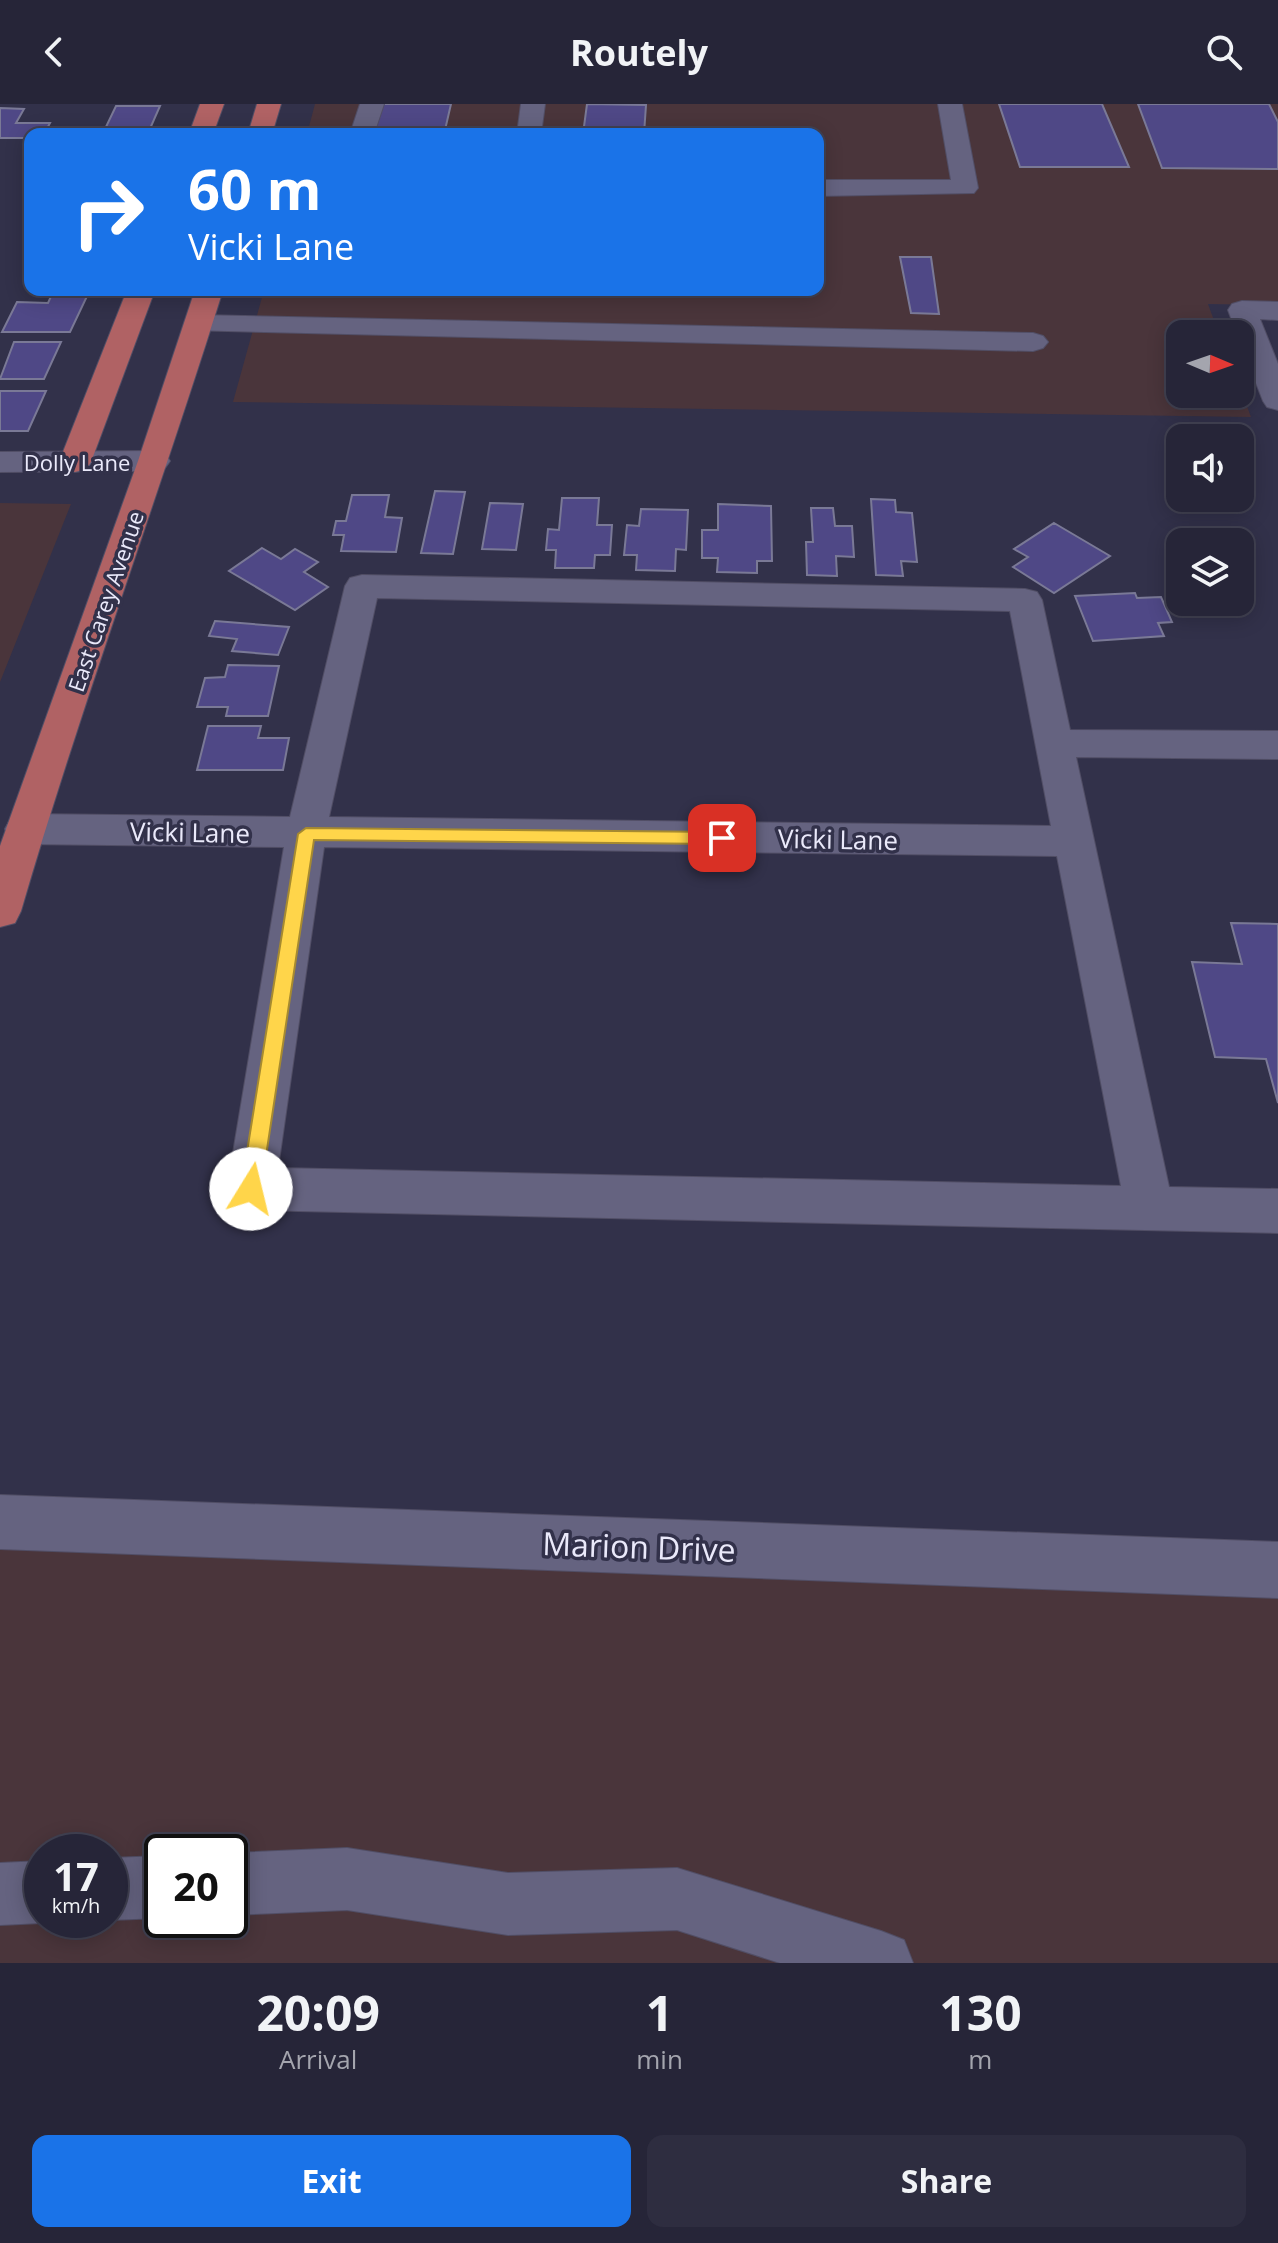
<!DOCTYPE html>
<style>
:root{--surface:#262538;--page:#2e2d40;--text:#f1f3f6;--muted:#a4a5ae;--line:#424253;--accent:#1a73e8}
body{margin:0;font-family:"Open Sans",sans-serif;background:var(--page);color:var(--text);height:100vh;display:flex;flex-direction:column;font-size:30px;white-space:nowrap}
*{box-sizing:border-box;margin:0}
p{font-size:26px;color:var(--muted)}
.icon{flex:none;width:44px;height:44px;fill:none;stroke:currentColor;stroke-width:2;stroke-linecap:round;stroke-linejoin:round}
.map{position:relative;height:1859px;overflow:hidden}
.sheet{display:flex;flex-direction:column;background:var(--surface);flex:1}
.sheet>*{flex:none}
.hud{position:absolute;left:24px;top:24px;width:800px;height:168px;border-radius:16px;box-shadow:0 4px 20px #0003,0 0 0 2px var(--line);background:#1a73e8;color:#fff;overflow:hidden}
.needle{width:52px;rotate:92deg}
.tools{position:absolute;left:1166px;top:216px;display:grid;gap:16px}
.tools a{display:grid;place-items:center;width:88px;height:88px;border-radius:16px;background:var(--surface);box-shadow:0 4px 20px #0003,0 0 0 2px var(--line);font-size:40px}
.speed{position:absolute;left:24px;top:1730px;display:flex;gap:16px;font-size:40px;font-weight:700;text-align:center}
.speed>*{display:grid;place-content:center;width:104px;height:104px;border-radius:50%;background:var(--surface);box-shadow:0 4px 20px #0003,0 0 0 2px var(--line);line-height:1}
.speed small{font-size:20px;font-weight:400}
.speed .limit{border:4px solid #111;border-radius:12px;background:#fff;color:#111}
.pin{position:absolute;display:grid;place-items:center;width:68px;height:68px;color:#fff;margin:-34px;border-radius:16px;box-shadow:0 4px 12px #0006}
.me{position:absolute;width:88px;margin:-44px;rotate:9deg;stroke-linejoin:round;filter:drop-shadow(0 0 6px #0008)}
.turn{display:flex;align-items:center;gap:28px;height:168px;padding:0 32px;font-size:36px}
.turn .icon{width:104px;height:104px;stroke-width:2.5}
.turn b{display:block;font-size:56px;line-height:68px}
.eta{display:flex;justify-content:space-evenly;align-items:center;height:136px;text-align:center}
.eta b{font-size:48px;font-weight:700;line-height:56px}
.button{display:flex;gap:16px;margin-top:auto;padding:16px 32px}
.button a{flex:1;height:92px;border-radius:16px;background:var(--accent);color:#fff;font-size:32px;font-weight:700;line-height:92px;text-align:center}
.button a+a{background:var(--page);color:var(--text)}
header{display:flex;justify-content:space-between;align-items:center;height:104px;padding:0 32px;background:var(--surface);font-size:36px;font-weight:700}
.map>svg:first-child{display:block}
.industrial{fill:#4a353b;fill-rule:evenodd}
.building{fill:#4f4886;stroke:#7a7996;stroke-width:2}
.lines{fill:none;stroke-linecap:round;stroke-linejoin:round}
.minor-casing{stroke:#514e65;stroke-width:2}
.major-casing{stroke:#514e65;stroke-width:2}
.minor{fill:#656380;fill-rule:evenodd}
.major{fill:#b06264;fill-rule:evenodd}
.route{fill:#ffd54a;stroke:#a68a30;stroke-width:2}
.labels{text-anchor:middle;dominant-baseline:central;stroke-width:7;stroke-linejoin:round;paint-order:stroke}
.far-street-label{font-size:22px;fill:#eae9fa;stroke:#32314a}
.street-label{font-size:26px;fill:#eae9fa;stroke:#32314a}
.near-street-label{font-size:32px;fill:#eae9fa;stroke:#32314a}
</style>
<header><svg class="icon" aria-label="back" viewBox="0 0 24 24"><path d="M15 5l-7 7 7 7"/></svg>Routely<svg class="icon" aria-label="search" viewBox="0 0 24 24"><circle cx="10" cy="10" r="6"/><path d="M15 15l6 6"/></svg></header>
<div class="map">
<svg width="1278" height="1859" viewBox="0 0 1278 1859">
<rect width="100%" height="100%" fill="#32314a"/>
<!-- industrial -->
<path class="industrial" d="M315,0H1278V201L1208,200L1219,230H1180V290H1240V284L1251,313L233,298L264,186H818V30H307Z
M0,399L71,400L0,578Z
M0,1439L1278,1461V1859H0ZM42,1748H110V1816H42ZM162,1748H230V1816H162Z"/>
<!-- building -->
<path class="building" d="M382,0H451L445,26L375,25Z
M587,0L646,1L644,30H583Z
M999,0H1102L1129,63H1020Z
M1138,0H1269L1278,18V65L1162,64Z
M116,2H160L149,27H104Z
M0,4L24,5L16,19H50L44,30H30V34H0Z
M380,27H433L432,30H379Z
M900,153H931L939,210L911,209Z
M53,188H89L70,228H2L17,198L48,199Z
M14,238H61L44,275H0Z
M0,287H46L28,327H0Z
M435,387L465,388L453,450L421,449Z
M352,391H389L385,413L402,414L396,448L341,447L344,431H333L336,417H346Z
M562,394H599L597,421H612L610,451H595L594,464H555L556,446H546L548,425L559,426Z
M871,395L895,396L896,408L912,409L917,458L901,457L903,472L876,471Z
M490,399L523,400L516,446L482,445Z
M718,400L771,402L772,457H757V469L717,468L718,454H702V426H718Z
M811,404H833L835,422H852L854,453L836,452L837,472L807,471L806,438H813Z
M641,405L688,406L686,446L676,445L675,467L636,466L637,451H624L627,421L639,422Z
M1054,419L1110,452L1054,489L1013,463L1028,453L1014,445Z
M262,444L281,455L295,445L318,458L304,468L328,483L295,506L229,467Z
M1135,489L1137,494L1161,493L1172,518L1158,519L1164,532L1093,537L1075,492Z
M215,517L289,523L278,551L232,547L237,535L209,532Z
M228,561L279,562L268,612H226L228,603H197L205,574L225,573Z
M208,622H261L258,634H289L283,666H197Z
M1231,819L1278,820V999L1266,955L1215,953L1192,858L1242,860Z"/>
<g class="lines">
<defs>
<path id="minor" d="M360,0H384L374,30H350Z
M521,0H545L541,30H517Z
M938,0H962L978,84L974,89L818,92V76H951Z
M1242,197L1278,198V216L1260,215L1278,260V306L1267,303L1263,297L1240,238V230H1237L1228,206L1232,200Z
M198,211L1033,229L1043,232L1048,238L1043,244L1033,247L188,226L184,220L188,214Z
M154,347L165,350L170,357L165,364L154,367L0,368V348Z
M362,471L1025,485L1037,488L1042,496L1070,626L1278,627V655L1076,653L1169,1083L1278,1085V1129L251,1106L234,1100L227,1085L284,743L25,740L11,736L5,725L11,714L25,710L290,713L345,482L350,474ZM377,494L1010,507L1051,722L329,713ZM324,743L1057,752L1121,1082L278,1064Z
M0,1391L1278,1438V1494L0,1445Z
M347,1744L508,1769L677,1764L881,1827L904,1836L913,1859H780L677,1826L508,1831L347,1806L230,1811V1749Z
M162,1752V1814L110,1816H109L110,1754Z
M42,1757V1816H50L42,1819L0,1821V1759Z"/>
<path id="major" d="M200,0H224L213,30H189Z
M257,0H281L272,30H248Z
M127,186H155L91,358L86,365L75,368L64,365L59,358Z
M195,186H223C158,394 82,598 21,807L15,819L0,823V742L138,357Z"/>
</defs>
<!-- minor casing -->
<use href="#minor" class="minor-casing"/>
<!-- major casing -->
<use href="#major" class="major-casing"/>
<!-- minor -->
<use href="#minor" class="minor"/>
<!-- major -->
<use href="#major" class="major"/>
</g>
<!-- route -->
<path class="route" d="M306,724L722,728L730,734L722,740L314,736L261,1085L258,1092L251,1094L244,1092L241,1085L298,730Z"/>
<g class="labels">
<!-- far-street labels -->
<g class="far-street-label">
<text x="77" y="358">Dolly Lane</text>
<text transform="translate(105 497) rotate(-71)">East Carey Avenue</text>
</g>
<!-- street labels -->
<g class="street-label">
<text transform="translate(190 728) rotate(1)">Vicki Lane</text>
<text transform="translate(838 735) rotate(1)">Vicki Lane</text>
</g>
<!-- near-street labels -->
<g class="near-street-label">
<text transform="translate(639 1442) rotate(2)">Marion Drive</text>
</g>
</g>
</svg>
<div class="tools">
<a><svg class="needle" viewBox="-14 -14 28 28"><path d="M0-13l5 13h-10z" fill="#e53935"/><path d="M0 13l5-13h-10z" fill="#a4a5ae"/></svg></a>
<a><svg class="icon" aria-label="sound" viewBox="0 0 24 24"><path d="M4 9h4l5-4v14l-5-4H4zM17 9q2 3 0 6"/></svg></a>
<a><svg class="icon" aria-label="layers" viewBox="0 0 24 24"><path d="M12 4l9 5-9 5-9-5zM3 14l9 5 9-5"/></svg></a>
</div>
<div class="speed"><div>17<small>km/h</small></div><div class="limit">20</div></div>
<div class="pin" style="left:722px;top:734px;background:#d93025"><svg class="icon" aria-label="arrive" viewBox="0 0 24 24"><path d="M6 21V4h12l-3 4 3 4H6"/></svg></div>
<svg class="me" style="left:251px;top:1085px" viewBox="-20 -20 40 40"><circle r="19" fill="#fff"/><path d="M0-13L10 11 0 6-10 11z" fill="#ffd54a"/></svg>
<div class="hud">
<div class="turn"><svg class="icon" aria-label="right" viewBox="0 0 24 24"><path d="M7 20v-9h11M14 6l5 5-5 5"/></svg><div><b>60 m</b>Vicki Lane</div></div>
</div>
</div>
<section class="sheet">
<div class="eta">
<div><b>20:09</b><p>Arrival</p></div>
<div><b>1</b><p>min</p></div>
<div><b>130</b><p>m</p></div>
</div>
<div class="button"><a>Exit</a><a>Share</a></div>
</section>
